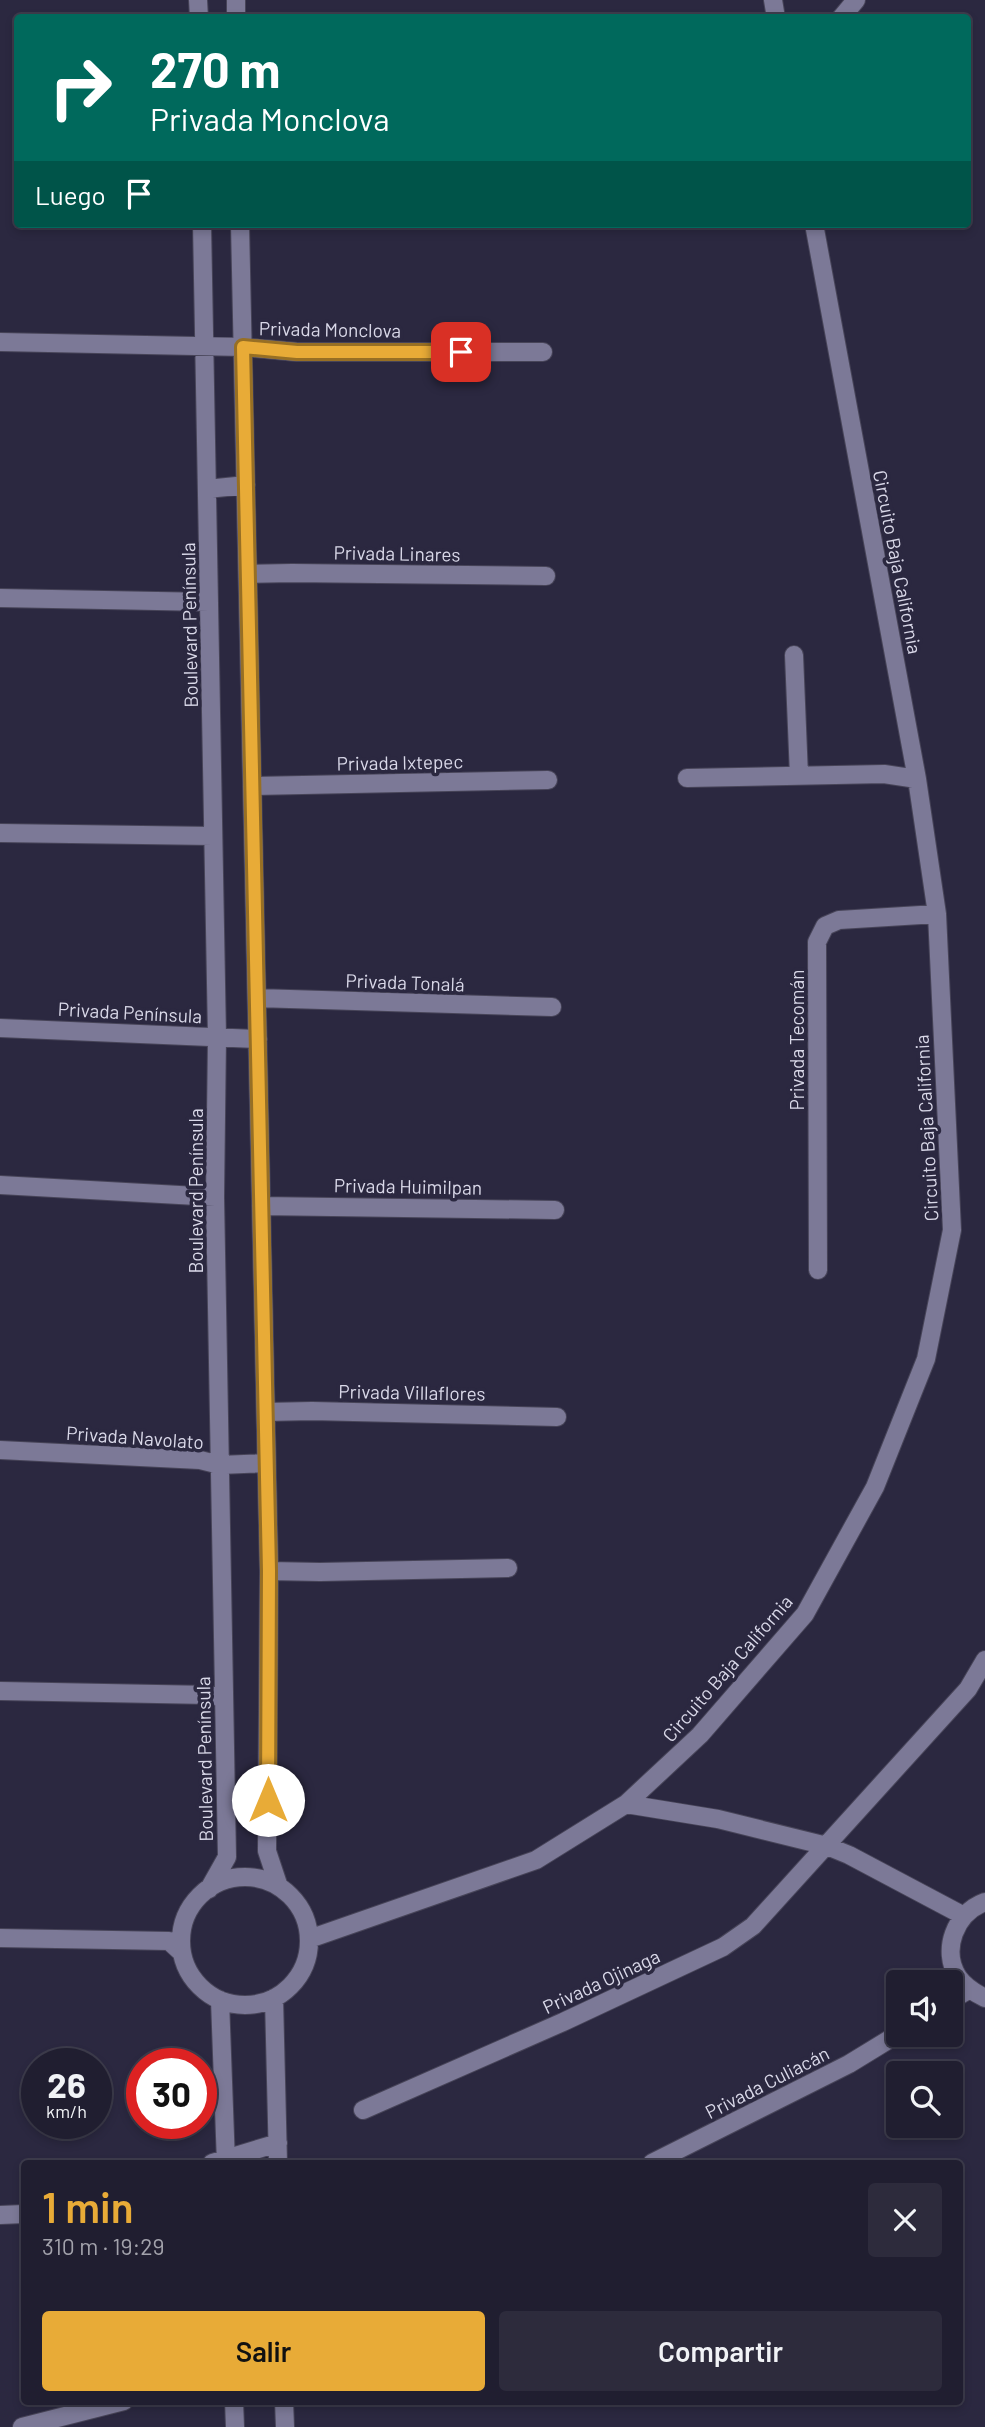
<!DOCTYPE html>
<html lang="es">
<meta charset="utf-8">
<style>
:root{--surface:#201e30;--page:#2d2b3c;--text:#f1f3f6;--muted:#a2a2ab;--line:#3d3c4c;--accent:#e8ab37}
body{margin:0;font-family:Barlow,sans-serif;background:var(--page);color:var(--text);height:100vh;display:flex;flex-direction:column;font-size:26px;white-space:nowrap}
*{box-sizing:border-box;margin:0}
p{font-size:23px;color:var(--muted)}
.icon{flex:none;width:38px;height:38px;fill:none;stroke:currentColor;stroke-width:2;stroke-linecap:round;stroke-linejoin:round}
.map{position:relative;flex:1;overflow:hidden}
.panel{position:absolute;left:21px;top:2160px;width:942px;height:245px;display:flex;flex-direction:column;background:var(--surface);border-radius:7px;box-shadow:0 4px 10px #0003,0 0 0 2px var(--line)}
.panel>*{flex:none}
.guide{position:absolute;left:14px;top:14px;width:957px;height:214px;border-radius:7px;box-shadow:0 4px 10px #0003,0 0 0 2px var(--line);background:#00695c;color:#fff;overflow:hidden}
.controls{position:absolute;left:886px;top:1970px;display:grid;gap:14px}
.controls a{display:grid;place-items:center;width:77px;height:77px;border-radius:7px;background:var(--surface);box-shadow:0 4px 10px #0003,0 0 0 2px var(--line);font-size:35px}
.speed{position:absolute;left:21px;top:2048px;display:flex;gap:14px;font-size:35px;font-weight:700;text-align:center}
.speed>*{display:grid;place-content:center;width:91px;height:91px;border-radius:50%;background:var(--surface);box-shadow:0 4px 10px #0003,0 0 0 2px var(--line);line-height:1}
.speed small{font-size:18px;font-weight:400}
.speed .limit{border:10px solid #d22;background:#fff;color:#111}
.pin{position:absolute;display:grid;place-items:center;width:60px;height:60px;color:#fff;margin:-30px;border-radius:14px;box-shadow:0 4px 10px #0006}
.me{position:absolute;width:77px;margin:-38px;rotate:0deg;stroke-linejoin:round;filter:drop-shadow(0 0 5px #0008)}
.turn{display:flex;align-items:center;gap:24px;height:147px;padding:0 21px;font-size:32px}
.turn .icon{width:91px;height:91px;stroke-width:2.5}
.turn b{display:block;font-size:49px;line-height:60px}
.then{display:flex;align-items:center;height:66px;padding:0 21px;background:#0003;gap:14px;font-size:26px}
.round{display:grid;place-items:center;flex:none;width:74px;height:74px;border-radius:7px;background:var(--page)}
.head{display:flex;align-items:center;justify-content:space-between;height:119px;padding:0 21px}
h1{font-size:42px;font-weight:600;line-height:52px;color:var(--accent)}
.action{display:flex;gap:14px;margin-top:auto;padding:14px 21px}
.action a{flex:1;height:80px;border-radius:7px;background:var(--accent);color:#111;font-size:28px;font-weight:600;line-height:80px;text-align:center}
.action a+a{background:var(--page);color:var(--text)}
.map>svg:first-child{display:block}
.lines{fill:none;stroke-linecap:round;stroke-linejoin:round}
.minor-casing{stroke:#474458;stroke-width:20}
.minor{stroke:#7c7997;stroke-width:18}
.route-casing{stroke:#976f24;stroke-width:18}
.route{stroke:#e8ab37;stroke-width:12}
.labels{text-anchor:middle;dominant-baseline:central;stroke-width:7;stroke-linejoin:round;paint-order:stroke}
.street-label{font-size:19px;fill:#d9d8e8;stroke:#2b2840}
</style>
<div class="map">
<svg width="985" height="2427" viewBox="0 0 985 2427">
<rect width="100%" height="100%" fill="#2b2840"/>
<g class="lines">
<defs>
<path id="minor" d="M198,0L199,18
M236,0V18
M773,0L776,18
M841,18L856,0
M202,224L217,1037L215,1197L227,1857L209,1889
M240,224L269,1571L267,1851L279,1887
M0,342L243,347L297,352H543
M207,489L246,485
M248,574L292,573L546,576
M0,598L209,602
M794,655L799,776
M687,778L884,774L917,779
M252,786L548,780
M0,833L213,836
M257,998L552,1007
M0,1028L258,1039
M0,1185L215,1197
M261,1206L555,1210
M818,1270L817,942L825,926L839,920L937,914
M266,1412L312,1411L557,1417
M0,1450L200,1460L220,1465L266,1463
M269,1571L320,1572L508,1568
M0,1691L209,1695L224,1698
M626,1804L718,1819L827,1846L849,1855L964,1916
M181 1941a64 64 0 1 1 128 0a64 64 0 1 1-128 0Z
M985,1902C955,1913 941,1950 958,1977C965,1987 975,1993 985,1998
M0,1938L169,1941L181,1952
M309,1939L536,1860L626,1804L700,1735L805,1614L875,1487L926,1359L952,1230L937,914L917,779L814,224
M274,1998L278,2163
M220,2000L226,2163
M950,2001L970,1989
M363,2110L563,2022L723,1947L753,1926L968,1689L985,1660
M212,2163L278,2143
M652,2163L849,2064L898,2034
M0,2215L24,2214
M234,2401L235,2427
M284,2401L285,2427
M22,2427L124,2401"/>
</defs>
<!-- minor casing -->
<use href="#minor" class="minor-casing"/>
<!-- minor -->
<use href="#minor" class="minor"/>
</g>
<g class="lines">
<defs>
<path id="route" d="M268,1800L269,1571L243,347L297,352H461"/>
</defs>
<!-- route casing -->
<use href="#route" class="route-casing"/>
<!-- route -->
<use href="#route" class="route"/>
</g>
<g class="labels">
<!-- street labels -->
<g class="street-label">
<text transform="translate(330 329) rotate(1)">Privada Monclova</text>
<text transform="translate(397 553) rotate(1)">Privada Linares</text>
<text transform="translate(898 562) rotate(79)">Circuito Baja California</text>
<text transform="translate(189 625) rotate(-91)">Boulevard Península</text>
<text transform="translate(400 762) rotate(-1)">Privada Ixtepec</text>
<text transform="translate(405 982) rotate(2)">Privada Tonalá</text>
<text transform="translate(130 1012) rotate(3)">Privada Península</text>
<text transform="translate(796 1040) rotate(-90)">Privada Tecomán</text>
<text transform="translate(926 1128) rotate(-93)">Circuito Baja California</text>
<text transform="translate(408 1186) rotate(1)">Privada Huimilpan</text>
<text transform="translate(195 1191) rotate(-90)">Boulevard Península</text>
<text transform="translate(412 1392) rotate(1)">Privada Villaflores</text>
<text transform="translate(135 1437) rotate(4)">Privada Navolato</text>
<text transform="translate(727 1668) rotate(-49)">Circuito Baja California</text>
<text transform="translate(204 1759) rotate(-91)">Boulevard Península</text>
<text transform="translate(601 1981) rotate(-25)">Privada Ojinaga</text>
<text transform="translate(767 2082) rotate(-27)">Privada Culiacán</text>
</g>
</g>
</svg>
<div class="controls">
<a><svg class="icon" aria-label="sound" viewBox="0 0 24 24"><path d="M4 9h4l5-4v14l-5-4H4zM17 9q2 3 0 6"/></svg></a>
<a><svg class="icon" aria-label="search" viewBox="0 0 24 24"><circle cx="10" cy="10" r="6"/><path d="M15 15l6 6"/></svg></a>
</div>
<div class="speed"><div>26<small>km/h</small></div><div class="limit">30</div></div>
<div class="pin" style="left:461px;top:352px;background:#d93025"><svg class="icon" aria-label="arrive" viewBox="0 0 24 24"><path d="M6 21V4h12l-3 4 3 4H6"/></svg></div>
<svg class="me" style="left:268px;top:1800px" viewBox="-20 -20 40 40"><circle r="19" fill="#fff"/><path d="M0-13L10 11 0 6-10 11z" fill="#e8ab37"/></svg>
<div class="guide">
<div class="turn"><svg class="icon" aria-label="right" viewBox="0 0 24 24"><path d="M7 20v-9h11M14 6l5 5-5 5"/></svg><div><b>270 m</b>Privada Monclova</div></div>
<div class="then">Luego<svg class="icon" aria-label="arrive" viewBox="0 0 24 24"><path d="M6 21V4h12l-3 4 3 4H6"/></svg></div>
</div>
<section class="panel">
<div class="head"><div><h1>1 min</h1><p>310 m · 19:29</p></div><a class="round"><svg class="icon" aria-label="close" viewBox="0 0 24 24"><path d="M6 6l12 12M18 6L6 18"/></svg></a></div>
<div class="action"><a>Salir</a><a>Compartir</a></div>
</section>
</div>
